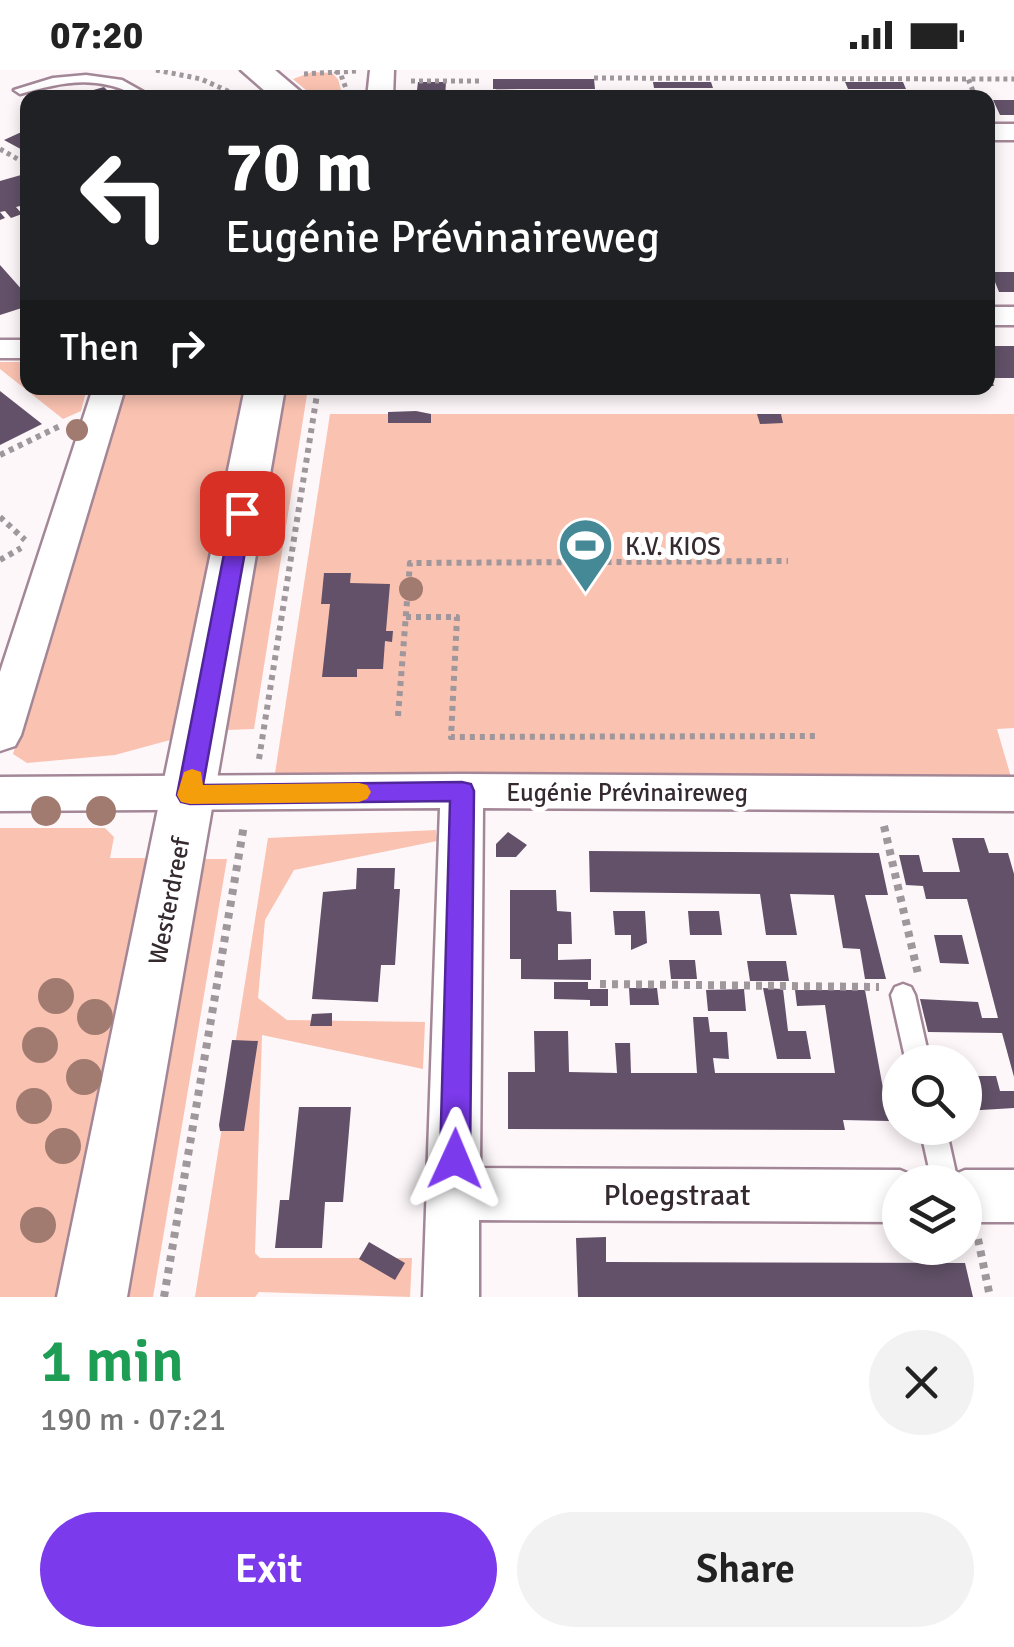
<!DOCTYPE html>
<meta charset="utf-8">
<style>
:root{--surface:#fff;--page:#f2f2f2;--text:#222;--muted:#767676;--accent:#7c3aed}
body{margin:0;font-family:Signika,sans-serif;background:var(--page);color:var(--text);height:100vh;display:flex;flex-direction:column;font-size:38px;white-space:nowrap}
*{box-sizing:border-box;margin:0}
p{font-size:32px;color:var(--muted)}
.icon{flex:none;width:55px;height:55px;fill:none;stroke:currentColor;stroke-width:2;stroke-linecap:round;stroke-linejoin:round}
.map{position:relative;height:1227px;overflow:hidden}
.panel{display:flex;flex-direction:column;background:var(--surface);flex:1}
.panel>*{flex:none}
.hud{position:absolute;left:20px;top:20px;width:975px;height:305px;border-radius:20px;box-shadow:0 5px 15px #0003;background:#202124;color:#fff;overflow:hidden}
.buttons{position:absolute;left:882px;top:975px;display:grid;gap:20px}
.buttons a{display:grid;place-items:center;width:100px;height:100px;border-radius:50%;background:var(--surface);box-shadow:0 5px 15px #0003;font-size:50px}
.pin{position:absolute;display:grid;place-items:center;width:85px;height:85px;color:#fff;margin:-42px;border-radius:20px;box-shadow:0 5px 15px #0006}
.me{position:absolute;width:110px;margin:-55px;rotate:1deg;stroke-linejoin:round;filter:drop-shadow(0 0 8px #0008)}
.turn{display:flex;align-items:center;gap:35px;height:210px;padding:0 40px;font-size:45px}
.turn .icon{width:130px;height:130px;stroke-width:2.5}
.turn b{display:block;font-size:70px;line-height:85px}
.then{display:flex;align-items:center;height:95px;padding:0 40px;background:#0003;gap:20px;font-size:38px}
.round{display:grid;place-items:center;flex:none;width:105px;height:105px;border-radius:52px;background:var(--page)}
.headline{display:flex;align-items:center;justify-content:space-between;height:170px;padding:0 40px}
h1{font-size:60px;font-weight:600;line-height:75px;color:#1e9e55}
.button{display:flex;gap:20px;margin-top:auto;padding:20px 40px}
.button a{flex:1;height:115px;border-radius:60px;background:var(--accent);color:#fff;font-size:40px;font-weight:600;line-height:115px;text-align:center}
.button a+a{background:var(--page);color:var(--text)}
.status{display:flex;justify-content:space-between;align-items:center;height:70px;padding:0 50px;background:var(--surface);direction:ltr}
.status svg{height:28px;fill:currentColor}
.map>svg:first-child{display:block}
.green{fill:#fac2b1}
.building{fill:#625168}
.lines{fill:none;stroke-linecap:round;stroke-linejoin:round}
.service-casing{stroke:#a48797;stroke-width:5}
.minor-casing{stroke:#a48797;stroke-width:5}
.tertiary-casing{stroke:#a48797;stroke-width:5}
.path-far2{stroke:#9f979c;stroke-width:5;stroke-dasharray:4 4;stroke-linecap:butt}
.path-far1{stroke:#9f979c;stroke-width:6;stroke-dasharray:5 5;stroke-linecap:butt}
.path{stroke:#9f979c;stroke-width:8;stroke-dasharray:6 6;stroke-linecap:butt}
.service{fill:#fff;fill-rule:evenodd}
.minor{fill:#fff;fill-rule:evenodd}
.tertiary{fill:#fff;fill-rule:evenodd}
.tree{fill:#a17a70}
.route{fill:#7c3aed;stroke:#51269a;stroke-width:2.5}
.slow{fill:#f59e0b}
.labels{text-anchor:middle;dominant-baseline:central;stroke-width:10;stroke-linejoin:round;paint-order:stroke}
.poi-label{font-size:25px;fill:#362a31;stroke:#fff;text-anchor:start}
.street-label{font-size:25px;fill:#362a31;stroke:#fff}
.near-street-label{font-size:30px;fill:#362a31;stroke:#fff}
</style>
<div class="status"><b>07:20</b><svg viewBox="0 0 49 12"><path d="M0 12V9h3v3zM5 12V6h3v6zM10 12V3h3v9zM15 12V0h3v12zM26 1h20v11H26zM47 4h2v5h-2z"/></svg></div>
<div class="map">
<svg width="1014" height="1227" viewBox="0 0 1014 1227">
<rect width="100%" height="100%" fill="#fdf7fa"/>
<!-- green -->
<path class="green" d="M312,2L332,3L338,9L343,27H314L293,9Z
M0,292H27L28,318H87L81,341L63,349L0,299Z
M127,318H251L212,530L170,670L115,685L27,693L13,684Z
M283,318H308L254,659L226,660Z
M330,344H1014V658L997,659L1011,707L274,710Z
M0,758H105L114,767L110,788H146L125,920L62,1227H0Z
M436,760L437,771L294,800L265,850L258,928L287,950L425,952L423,999L262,965L255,1183L260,1188H412L410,1227L259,1222L255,1227H195L268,768Z
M203,789H227L153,1227H118Z"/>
<!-- building -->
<path class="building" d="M493,9H594L595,19H493Z
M418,12H446L445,28H416Z
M653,12H711L713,18H654Z
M845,12H903L906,19H848Z
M104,17L115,28H72V26Z
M993,30H1014V45H1000Z
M28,59V83L4,70Z
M28,103V144L20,136L16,137L22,144L11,148L5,141L0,142L5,148L0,150V111Z
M0,195L24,222L28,221V236L0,245Z
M991,202H1014V222H999Z
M988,276H1014V308H991L994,316H988Z
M0,321L42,354L0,375Z
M416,341L431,344V353H388V342Z
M757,344H781L783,353L760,354Z
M324,503H351L350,513L390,514L386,561H393L392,572L385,571L383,599H357V607H322L330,534H321Z
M508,762L527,775L516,787H496V774Z
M952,768H984L989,783H1008L1014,804V1007L1002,963L928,962L920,929L978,932L982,948H998L967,829H926L923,816L906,815L899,785H919L923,802H960Z
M589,781L879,783L888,825H865L886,909H865L860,879L843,878L834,825L790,824L797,865H766L760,824L590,822Z
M357,798H395L394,819H400L395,895H381L378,932L312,929L323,822L356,819Z
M510,820H556L557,841L571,842L572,874H558V890L591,889V910L521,909V889H510Z
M613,841H645L647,873L631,880V865H615Z
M688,841H719L722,865H690Z
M934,865H962L969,894L940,893Z
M669,890H695L697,909H671Z
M747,891H786L789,911H750Z
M554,912H588V919H608V936H590V930L554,929Z
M629,918H657L659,935H630Z
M763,918L783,919L788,961H806L811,989H777Z
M744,919L746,941H708L706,920Z
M795,920H865L889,1051L843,1050L845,1060L508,1059V1002H535L534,961H568L569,1002L617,1003L615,973H630L631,1003H697L693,947H708L710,962H727L729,989L713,988L715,1003H835L825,935L797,936Z
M332,943V956H310L312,944Z
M232,970L258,971L244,1061H220L219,1055Z
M965,1006H996L1000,1021H1014V1038L965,1041Z
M299,1037H351L343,1132H325L322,1178H275L280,1130H289Z
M606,1167V1192L965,1193L973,1227H578L576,1168Z
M369,1172L405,1193L395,1210L359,1189Z"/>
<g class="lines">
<defs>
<path id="service" d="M86,5L122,10L154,28C136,28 125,18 108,15C78,8 49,16 20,24L14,20L53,8Z
M497,22L586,24L592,28H492Z
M903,914L911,917L915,925L930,992H906L891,925L895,917Z
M920,1058H946L958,1112H932Z"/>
<path id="minor" d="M370,0H394L393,28H367Z
M988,54H1014V70H988Z
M988,237H1014V255H988Z
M0,270H28V288H0Z
M93,318H125L21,665L15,676L0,681V602Z
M462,704L1014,707V741L483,738L480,1098L900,1100L919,1108L921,1112H900V1152L479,1150V1227H423L440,738L0,741V707Z
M965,1100H1014V1152H965V1112H944L946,1108Z"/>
<path id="tertiary" d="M241,0H275L308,28H273Z
M245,318H285L127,1227H57Z"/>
</defs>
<!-- service casing -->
<use href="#service" class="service-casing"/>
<!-- minor casing -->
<use href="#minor" class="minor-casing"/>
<!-- tertiary casing -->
<use href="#tertiary" class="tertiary-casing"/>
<!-- path-far2 -->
<path class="path-far2" d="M156,0L201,9L241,27
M335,1L341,5L348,24
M304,4L356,1
M594,8L968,9
M411,11H483
M976,28L968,9H1014
M0,79L28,95
M988,156L991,164"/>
<!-- path-far1 -->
<path class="path-far1" d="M0,385L62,355
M0,447L25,470
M0,490L21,478
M406,547H457L451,667L819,666
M398,646L410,493L788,491
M259,689L318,318"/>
<!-- path -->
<path class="path" d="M884,756L918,904
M600,914L879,917
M978,1169L990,1227
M164,1227L244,755"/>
<!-- service -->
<use href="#service" class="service"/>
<!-- minor -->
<use href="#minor" class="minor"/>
<!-- tertiary -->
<use href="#tertiary" class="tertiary"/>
</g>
<!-- trees -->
<g class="tree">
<circle cx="77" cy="360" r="11"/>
<circle cx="411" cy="519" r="12"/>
<circle cx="46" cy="741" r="15"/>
<circle cx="101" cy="741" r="15"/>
<circle cx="56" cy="926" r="18"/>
<circle cx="95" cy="947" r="18"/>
<circle cx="40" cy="975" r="18"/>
<circle cx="84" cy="1007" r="18"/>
<circle cx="34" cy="1036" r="18"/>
<circle cx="63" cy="1076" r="18"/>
<circle cx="38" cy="1155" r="18"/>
</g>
<!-- route -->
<path class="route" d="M242,436L252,443L203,715L462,712L471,714L474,721L470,1089L466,1099L455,1103L445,1099L440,1089L450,731L190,734L181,732L177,725L232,443Z"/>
<!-- slow -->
<path class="slow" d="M192,699L201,702L203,715L359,713L367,715L371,722L367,729L359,732L190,734L181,732L177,725L184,702Z"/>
<!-- icons -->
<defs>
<symbol id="stadium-pin" viewBox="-11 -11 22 30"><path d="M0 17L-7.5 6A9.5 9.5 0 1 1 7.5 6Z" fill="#448995" stroke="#fff"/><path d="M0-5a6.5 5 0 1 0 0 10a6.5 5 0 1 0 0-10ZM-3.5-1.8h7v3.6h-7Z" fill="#fff"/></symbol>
</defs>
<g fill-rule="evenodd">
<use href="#stadium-pin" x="554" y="444" width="63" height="86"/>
</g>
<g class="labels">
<!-- poi labels -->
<g class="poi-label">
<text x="625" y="476">K.V. KIOS</text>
</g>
<!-- street labels -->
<g class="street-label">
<text x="627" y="722">Eugénie Prévinaireweg</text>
<text transform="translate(169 831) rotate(-79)">Westerdreef</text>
</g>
<!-- near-street labels -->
<g class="near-street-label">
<text x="677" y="1125">Ploegstraat</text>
</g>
</g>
</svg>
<div class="buttons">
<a><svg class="icon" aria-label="search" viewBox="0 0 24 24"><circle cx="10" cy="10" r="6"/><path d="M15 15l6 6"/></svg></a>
<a><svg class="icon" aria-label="layers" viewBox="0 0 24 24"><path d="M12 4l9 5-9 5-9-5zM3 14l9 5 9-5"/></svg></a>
</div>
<div class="pin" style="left:242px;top:443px;background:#d93025"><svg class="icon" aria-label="arrive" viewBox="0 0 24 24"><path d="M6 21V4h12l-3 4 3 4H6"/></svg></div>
<svg class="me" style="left:455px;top:1089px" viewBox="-20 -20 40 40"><path d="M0-17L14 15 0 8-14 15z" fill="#7c3aed" stroke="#fff" stroke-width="4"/></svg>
<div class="hud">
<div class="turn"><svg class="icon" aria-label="left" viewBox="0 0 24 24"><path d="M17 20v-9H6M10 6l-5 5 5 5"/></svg><div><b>70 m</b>Eugénie Prévinaireweg</div></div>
<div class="then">Then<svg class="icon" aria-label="right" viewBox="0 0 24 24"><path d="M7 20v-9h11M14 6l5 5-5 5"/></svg></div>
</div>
</div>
<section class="panel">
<div class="headline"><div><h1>1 min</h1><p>190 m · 07:21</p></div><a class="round"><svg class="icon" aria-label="close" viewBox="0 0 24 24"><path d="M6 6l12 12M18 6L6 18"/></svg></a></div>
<div class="button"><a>Exit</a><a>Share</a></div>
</section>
